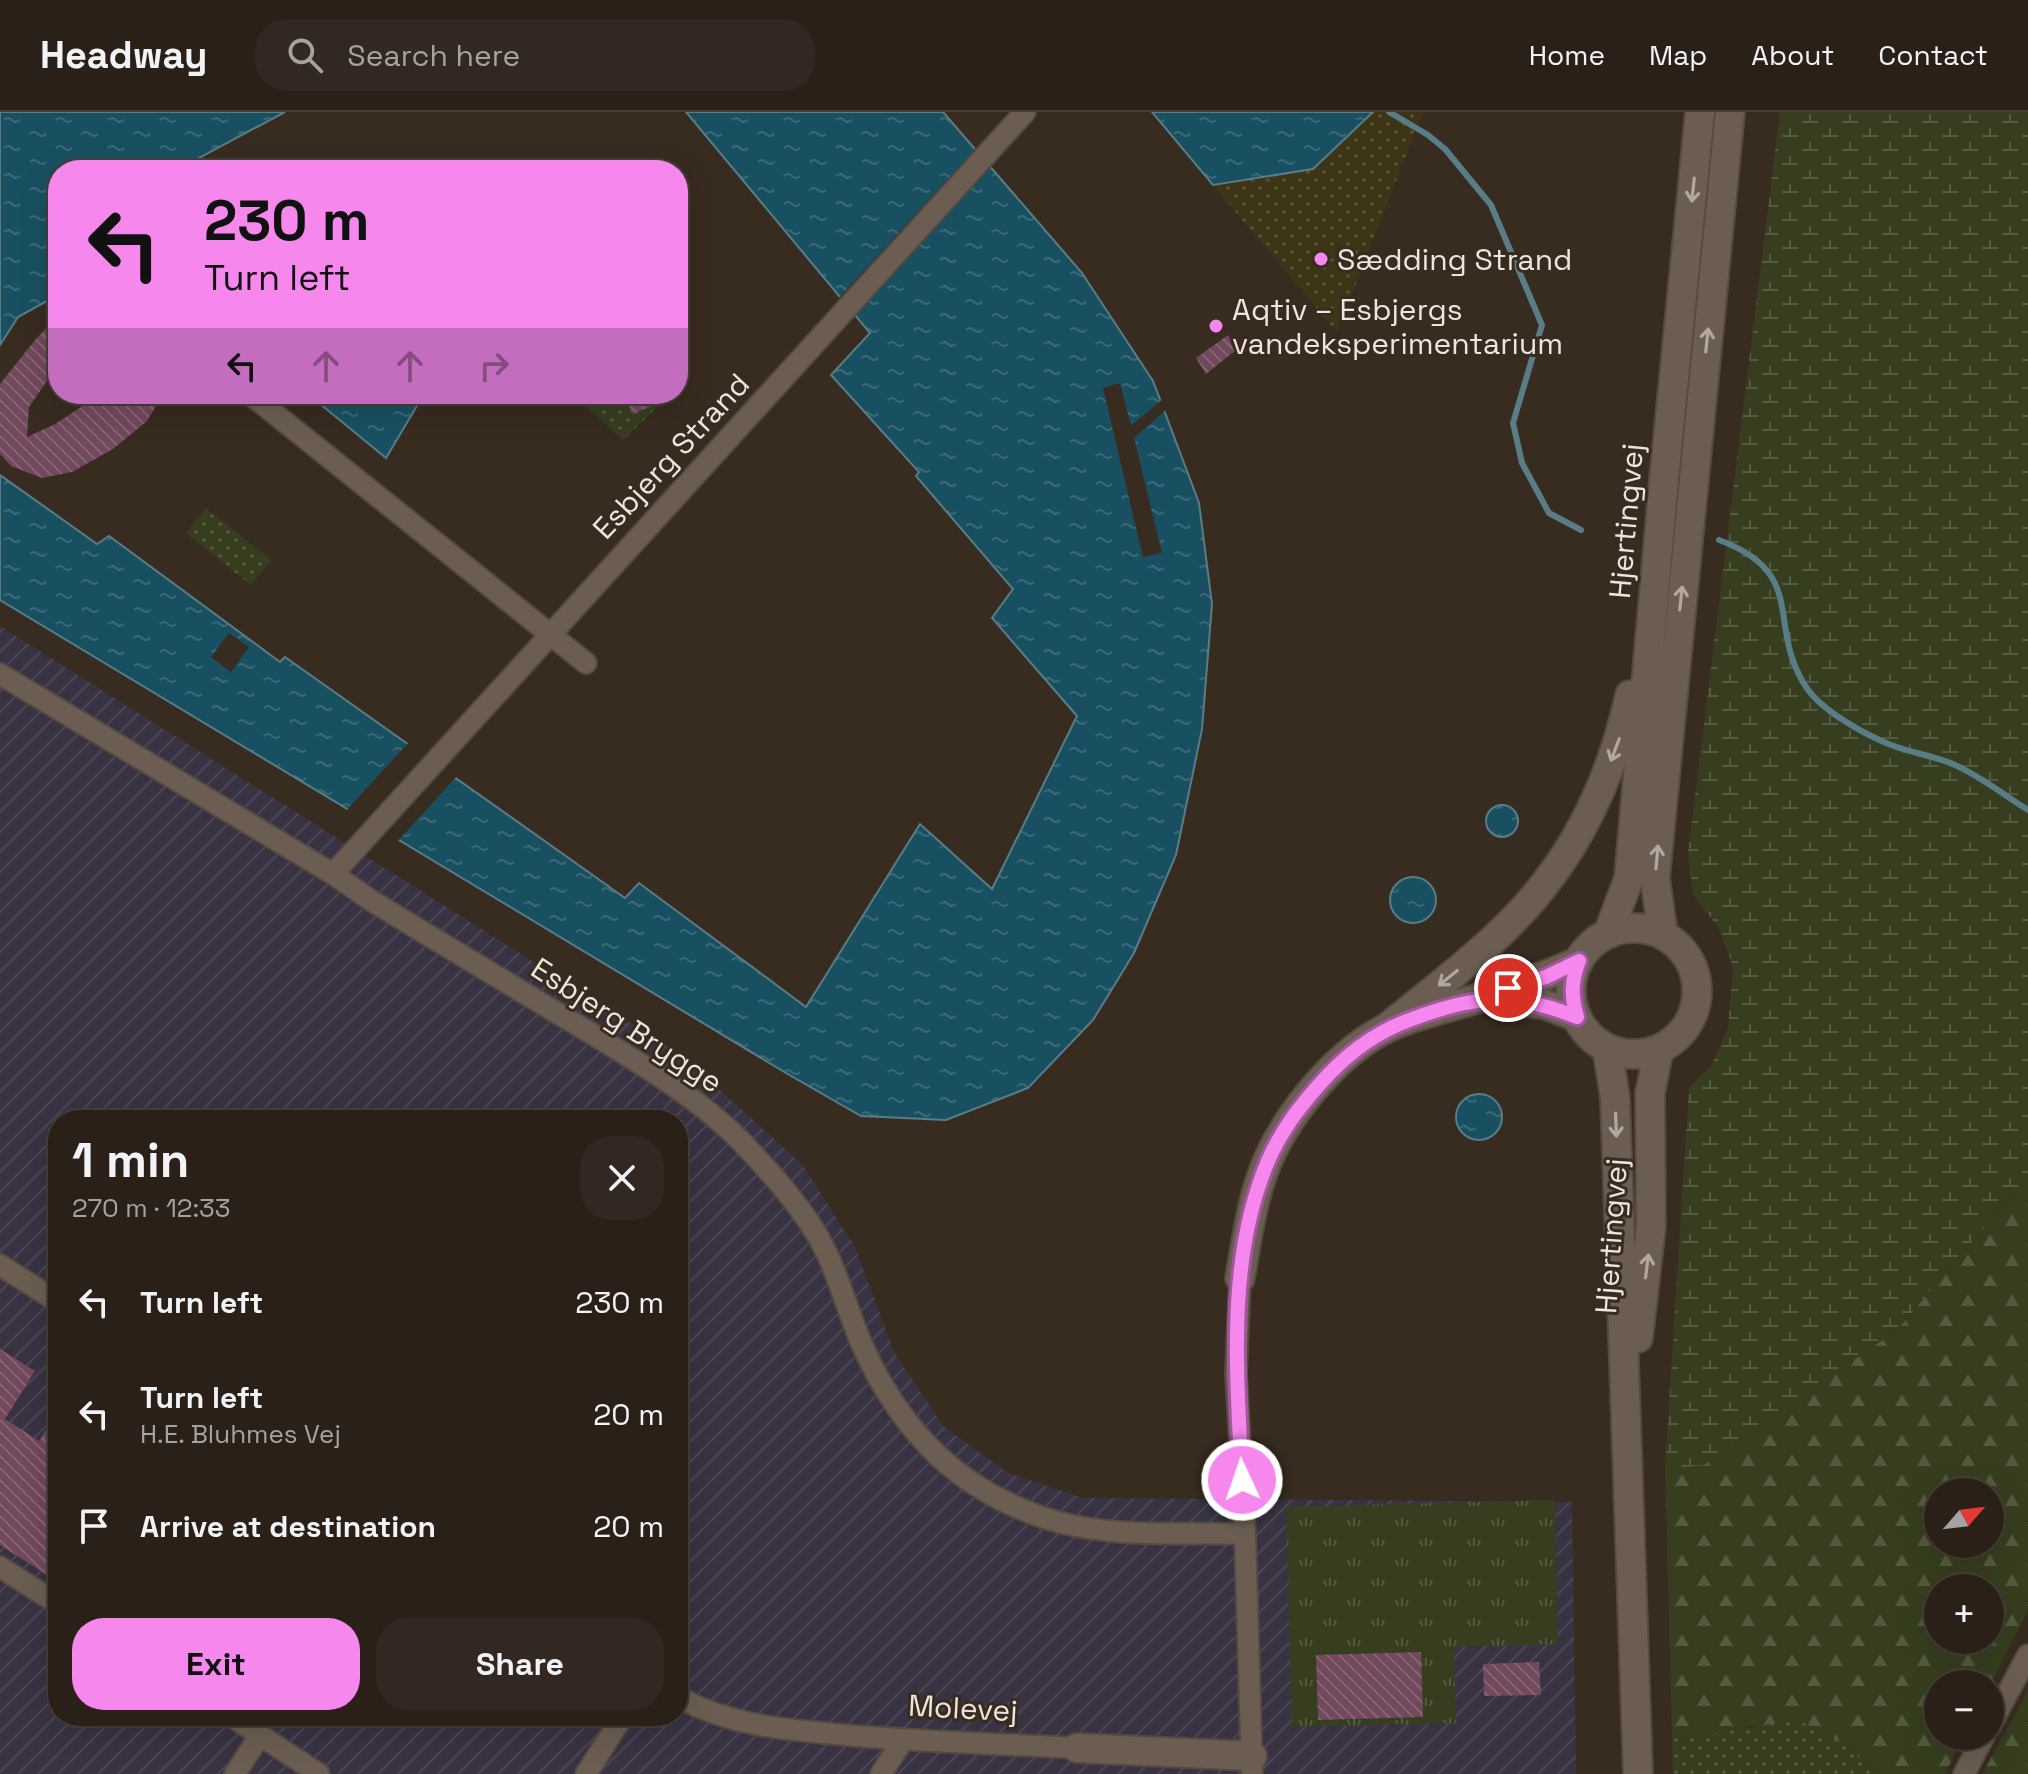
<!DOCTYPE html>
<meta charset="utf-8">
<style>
:root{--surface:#2a2018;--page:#322821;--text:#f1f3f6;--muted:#a5a3a2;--line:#463e37;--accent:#f688ed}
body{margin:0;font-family:"Space Grotesk",sans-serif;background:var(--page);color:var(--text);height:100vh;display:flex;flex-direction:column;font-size:30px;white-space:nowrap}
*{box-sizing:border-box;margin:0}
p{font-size:26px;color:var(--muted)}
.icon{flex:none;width:44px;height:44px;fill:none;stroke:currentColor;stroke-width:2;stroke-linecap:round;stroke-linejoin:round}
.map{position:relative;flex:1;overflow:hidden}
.panel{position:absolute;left:48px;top:998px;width:640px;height:616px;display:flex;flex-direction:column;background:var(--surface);border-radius:32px;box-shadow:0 8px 32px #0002,0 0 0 2px var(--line)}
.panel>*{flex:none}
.banner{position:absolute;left:48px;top:48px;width:640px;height:244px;border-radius:32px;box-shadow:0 8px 32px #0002,0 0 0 2px var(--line);background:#f688ed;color:#111;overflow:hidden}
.needle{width:52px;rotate:62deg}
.buttons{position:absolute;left:1924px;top:1366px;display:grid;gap:16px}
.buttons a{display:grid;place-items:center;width:80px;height:80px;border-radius:50%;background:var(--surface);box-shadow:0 8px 32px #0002,0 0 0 2px var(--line);font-size:40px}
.pin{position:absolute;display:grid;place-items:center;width:68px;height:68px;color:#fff;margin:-34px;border:4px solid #fff;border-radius:50%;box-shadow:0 2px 8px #0007}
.me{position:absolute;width:88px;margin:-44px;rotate:357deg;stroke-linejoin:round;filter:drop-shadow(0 0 6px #0008)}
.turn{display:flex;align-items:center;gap:28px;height:168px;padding:0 24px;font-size:36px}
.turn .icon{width:104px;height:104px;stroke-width:2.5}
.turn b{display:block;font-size:56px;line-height:68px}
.lanes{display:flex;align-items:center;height:76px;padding:0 24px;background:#0003;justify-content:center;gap:40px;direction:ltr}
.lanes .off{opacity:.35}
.round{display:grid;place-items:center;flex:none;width:84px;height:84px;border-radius:32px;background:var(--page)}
.headline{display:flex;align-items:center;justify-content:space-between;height:136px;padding:0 24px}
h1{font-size:48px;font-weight:800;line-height:60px}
.action{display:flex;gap:16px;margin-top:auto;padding:16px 24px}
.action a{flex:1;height:92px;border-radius:32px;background:var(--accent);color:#111;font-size:32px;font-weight:800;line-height:92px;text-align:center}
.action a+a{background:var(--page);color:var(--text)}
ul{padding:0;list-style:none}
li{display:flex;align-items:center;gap:24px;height:112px;padding:0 24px}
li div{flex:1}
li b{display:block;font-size:30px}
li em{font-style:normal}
header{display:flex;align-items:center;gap:48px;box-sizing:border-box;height:112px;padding:0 40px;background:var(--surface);border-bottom:2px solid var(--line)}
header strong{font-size:38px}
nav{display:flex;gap:44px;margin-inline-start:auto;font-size:28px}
.search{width:560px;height:72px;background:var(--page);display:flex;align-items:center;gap:20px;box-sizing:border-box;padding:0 28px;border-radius:32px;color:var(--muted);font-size:30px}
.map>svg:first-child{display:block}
.industrial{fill:url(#industrial-furrows);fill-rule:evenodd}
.grass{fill:url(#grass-tufts)}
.forest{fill:url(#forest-firs);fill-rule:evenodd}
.wetland{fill:url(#wetland-marsh)}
.sand{fill:url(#sand-dots)}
.park{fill:url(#park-dots)}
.water{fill:url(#water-ripples);stroke:#597d86;stroke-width:2}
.pier{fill:#382b20}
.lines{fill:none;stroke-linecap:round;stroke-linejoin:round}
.stream{stroke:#597d86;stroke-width:6}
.building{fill:url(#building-back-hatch)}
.street-casing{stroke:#554a40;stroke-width:24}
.secondary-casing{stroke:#554a40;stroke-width:32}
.street{stroke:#6b5d51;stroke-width:20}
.secondary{stroke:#6b5d51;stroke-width:28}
.oneway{stroke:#b2a89f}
.route-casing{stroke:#a0589a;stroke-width:20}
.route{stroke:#f688ed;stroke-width:14}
.poi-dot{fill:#f688ed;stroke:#382b20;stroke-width:3}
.labels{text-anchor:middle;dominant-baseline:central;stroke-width:6;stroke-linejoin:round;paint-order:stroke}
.poi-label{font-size:30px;fill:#ede5de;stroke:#382b20;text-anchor:start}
.street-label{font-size:30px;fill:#ede5de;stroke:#382b20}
</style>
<header>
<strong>Headway</strong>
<div class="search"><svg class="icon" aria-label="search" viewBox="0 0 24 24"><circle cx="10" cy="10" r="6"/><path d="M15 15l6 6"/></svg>Search here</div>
<nav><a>Home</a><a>Map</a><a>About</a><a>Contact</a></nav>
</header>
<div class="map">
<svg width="2028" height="1662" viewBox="0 0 2028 1662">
<defs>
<pattern id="industrial-furrows" width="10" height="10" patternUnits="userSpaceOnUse" patternTransform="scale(2)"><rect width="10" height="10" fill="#383243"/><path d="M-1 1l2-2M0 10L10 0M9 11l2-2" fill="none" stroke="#4b4655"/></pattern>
<pattern id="grass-tufts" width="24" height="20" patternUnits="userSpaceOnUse" patternTransform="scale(2)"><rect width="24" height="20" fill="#363e1f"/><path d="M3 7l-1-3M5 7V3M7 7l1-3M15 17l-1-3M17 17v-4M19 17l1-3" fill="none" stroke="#535a3f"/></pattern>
<pattern id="forest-firs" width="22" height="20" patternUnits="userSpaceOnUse" patternTransform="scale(2)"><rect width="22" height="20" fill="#363e1f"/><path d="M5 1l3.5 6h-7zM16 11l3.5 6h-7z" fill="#535a3f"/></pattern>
<pattern id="wetland-marsh" width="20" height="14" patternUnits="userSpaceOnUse" patternTransform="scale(2)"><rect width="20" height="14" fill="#363e1f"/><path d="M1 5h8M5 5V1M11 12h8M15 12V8" fill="none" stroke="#535a3f"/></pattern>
<pattern id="sand-dots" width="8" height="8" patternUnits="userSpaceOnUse" patternTransform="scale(2)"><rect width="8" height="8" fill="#3d3515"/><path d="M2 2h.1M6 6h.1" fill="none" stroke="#595237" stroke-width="1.8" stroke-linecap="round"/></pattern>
<pattern id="park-dots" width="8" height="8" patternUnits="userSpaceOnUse" patternTransform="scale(2)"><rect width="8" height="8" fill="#363e1f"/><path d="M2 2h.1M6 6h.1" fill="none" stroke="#535a3f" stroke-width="1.8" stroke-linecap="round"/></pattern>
<pattern id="water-ripples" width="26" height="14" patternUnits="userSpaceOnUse" patternTransform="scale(2)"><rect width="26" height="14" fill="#195061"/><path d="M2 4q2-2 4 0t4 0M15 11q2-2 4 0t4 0" fill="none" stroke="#3b6977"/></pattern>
<pattern id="building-back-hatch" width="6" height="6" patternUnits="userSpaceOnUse" patternTransform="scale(2)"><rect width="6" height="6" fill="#71485c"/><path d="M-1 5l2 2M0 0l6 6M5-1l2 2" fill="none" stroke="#866273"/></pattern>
</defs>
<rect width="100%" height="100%" fill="#382b20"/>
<!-- industrial -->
<path class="industrial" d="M0,514L680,942L802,1052L855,1135L894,1240L943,1314L1008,1361L1083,1386L1572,1390L1576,1662H0ZM58,1008H678V1604H58Z"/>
<!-- grass -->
<path class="grass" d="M1555,1388L1558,1532L1454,1535L1456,1611L1292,1615L1286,1395Z"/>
<!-- forest -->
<path class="forest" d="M2028,1071V1498L1990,1573L1938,1572V1624H1964L1945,1662H1877L1842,1630L1752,1614L1706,1624L1672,1625L1665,1357L1704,1352L1897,1218L2010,1085ZM1938,1380H1990V1432H1938ZM1938,1476H1990V1528H1938Z
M2028,1579V1662H1982Z"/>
<!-- wetland -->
<path class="wetland" d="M1780,0H2028V1071L2010,1085L1897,1218L1704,1353L1665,1357L1689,975L1711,954L1728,916L1733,854L1718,815L1693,783L1688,741Z"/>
<!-- sand -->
<path class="sand" d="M1373,0H1423L1337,220L1213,73L1313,57Z"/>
<!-- park -->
<path class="park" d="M572,282H671L623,328Z
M206,396L271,448L251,473L186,421Z
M1798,1608L1842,1630L1877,1662H1673L1672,1625C1715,1624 1756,1613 1798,1608Z"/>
<!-- water -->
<path class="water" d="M0,0H285L182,55L184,58H58V183L18,205L0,233Z
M686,0H943L1082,161L1153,269L1199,391L1212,492L1202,617L1176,743L1134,841L1093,908L1028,976L946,1008L861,1004L786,961L0,488V363L97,432L109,424L280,550L285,545L625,786L639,771L806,895L920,712L992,777L1077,604L992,506L1013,477L916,364L919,360L831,263L870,221Z
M1152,0H1373L1313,57L1213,73Z
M308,282H424L386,346Z
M1486 709a16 16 0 1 1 32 0a16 16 0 1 1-32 0Z
M1390 788a23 23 0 1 1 46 0a23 23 0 1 1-46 0Z
M1456 1005a23 23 0 1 1 46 0a23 23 0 1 1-46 0Z"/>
<!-- pier -->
<path class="pier" d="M978,34L993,53L853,206L837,188Z
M1120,271L1131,314L1164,286L1168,296L1134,326L1162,441L1143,445L1103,276Z
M229,521L249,535L231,560L211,545Z
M410,629L458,663L396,731L345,700Z"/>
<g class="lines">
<!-- stream -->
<path class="stream" d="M1389,0L1428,23L1445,37L1491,93L1542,213L1513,311L1522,351L1549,401L1581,418
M1719,428C1810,462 1765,512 1806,575C1822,599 1864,622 1891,633C1912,641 1935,644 1955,653C1980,664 2004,683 2028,698"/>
</g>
<!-- building -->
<path class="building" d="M58,204V253L29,295L27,325L55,312L101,282H163L147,309L113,337L72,360L42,366L11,354L0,342V272L35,228Z
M1228,223L1236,238L1206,262L1196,246Z
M625,282H679L680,283L632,302Z
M0,1237L35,1259L5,1307L39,1329L58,1299V1470L0,1433Z
M1421,1540L1423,1605L1318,1608L1316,1543Z
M1539,1550L1541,1583L1484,1584L1483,1552Z"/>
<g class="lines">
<defs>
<path id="street" d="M250,282L586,551
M0,562L333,762L372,789C439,830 506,870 574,911C631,946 693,981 741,1029C767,1057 794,1086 814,1118C837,1154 846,1197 863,1235C903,1323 963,1383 1058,1410C1117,1426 1184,1420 1245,1422
M333,762L1025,0
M0,1153L58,1190
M1240,1166L1236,1261L1245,1422L1252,1662
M0,1455L58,1492
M678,1585C734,1616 793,1618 856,1624C930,1630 1003,1632 1077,1636
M231,1604L319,1662
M1990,1614L2028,1543
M235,1662L260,1623
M586,1662L623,1604
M881,1662L903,1628
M1964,1662L1984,1624"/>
<path id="secondary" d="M1571 879a63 63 0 1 1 126 0a63 63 0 1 1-126 0Z
M1608,822L1629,766L1664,368L1700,0
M1663,823L1655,766L1730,0
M1492,887L1544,892L1577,905
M1388,915C1445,868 1510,822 1553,761C1592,708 1616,646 1630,583
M1607,936L1615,985L1638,1662
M1240,1166C1247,1127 1252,1084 1268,1048C1290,998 1340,938 1389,915C1417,902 1448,896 1476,887C1512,876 1546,865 1579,849
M1638,1226L1651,1115L1650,981L1659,937
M1077,1636L1252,1644"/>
</defs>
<!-- street casing -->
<use href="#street" class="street-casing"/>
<!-- secondary casing -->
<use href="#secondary" class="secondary-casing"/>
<!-- street -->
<use href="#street" class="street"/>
<!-- secondary -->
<use href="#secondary" class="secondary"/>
</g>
<!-- one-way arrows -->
<defs><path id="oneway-shaft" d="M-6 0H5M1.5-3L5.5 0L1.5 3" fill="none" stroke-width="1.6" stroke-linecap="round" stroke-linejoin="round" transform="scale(2)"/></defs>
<g class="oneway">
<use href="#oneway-shaft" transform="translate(1693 78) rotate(96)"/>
<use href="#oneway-shaft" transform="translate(1707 228) rotate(-84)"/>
<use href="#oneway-shaft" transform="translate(1681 486) rotate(-84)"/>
<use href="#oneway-shaft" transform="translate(1615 638) rotate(111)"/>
<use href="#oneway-shaft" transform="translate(1657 745) rotate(-85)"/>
<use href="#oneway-shaft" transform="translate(1448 866) rotate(141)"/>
<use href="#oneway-shaft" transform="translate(1616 1013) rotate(88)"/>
<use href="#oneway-shaft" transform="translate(1647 1154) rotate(-83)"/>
</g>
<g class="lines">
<defs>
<path id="route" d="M1242,1368C1237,1264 1226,1148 1268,1049C1280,1021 1299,995 1319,973C1345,943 1375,920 1412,907C1475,883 1514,880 1577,905C1571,884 1571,869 1579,849L1546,865L1508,876"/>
</defs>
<!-- route casing -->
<use href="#route" class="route-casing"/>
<!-- route -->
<use href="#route" class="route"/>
</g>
<!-- markers -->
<g class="poi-dot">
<circle cx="1321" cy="147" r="8"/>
<circle cx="1216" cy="214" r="8"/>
</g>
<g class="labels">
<!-- poi labels -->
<g class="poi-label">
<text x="1337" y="147">Sædding Strand</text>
<text x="1232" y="197">Aqtiv – Esbjergs<tspan x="1232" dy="34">vandeksperimentarium</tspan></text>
</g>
<!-- street labels -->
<g class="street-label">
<text transform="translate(671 344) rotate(-47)">Esbjerg Strand</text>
<text transform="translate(1626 409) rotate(-85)">Hjertingvej</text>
<text transform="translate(627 913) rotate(33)">Esbjerg Brygge</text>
<text transform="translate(1611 1124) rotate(-86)">Hjertingvej</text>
<text transform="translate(963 1596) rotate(3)">Molevej</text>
</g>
</g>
</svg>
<div class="buttons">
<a><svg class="needle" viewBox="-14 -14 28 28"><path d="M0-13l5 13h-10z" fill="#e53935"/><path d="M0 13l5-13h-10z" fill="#a5a3a2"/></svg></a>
<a>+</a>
<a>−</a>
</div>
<div class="pin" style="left:1508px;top:876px;background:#d93025"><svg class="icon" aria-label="arrive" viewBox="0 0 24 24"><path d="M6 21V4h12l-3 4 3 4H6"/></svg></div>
<svg class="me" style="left:1242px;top:1368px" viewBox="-20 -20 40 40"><circle r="17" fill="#f688ed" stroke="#fff" stroke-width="3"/><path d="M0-11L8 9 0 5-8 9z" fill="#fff"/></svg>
<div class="banner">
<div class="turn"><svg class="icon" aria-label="left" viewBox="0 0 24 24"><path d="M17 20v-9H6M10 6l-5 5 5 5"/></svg><div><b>230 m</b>Turn left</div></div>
<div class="lanes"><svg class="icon" aria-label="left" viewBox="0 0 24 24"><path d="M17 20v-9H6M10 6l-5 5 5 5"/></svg><svg class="icon off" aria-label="ahead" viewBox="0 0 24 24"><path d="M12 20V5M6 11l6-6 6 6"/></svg><svg class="icon off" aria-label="ahead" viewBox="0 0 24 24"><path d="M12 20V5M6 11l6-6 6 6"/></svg><svg class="icon off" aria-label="right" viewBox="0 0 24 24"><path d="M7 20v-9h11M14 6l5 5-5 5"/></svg></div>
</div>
<section class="panel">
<div class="headline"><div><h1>1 min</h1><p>270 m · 12:33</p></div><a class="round"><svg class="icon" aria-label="close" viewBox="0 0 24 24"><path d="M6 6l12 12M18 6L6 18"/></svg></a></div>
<ul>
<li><svg class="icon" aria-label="left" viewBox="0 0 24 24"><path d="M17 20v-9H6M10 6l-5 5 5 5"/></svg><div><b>Turn left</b></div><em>230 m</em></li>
<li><svg class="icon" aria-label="left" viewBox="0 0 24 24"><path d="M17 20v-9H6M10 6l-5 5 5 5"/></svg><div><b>Turn left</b><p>H.E. Bluhmes Vej</p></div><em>20 m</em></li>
<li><svg class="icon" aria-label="arrive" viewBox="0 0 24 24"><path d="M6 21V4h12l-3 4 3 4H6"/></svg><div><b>Arrive at destination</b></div><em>20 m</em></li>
</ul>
<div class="action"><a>Exit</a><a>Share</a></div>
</section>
</div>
